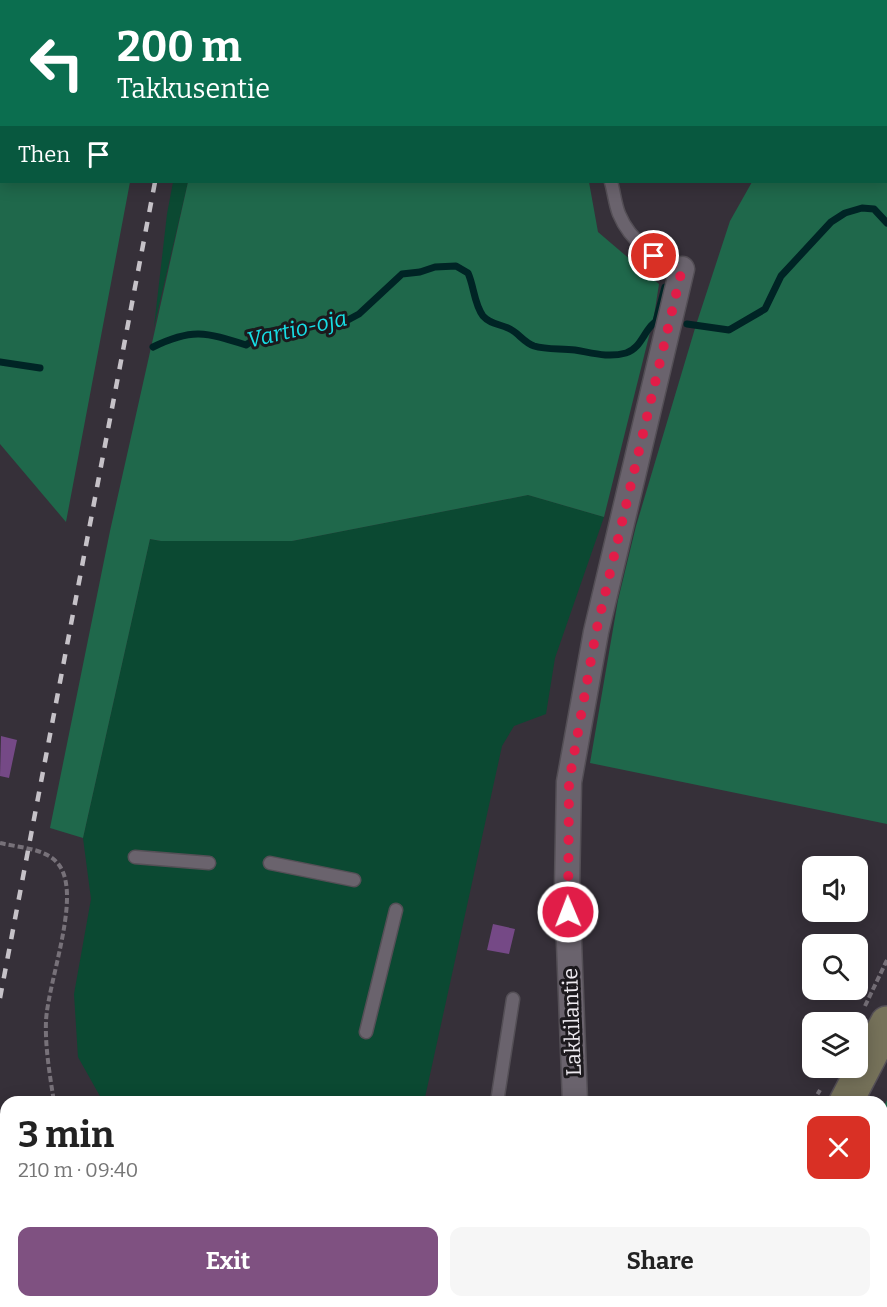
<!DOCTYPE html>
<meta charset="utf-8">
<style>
:root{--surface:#fff;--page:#f6f6f6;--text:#222;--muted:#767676;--accent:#7f5181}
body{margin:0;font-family:Bitter,serif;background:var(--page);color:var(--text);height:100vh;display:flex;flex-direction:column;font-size:22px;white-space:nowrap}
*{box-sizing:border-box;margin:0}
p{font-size:20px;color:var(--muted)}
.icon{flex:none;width:33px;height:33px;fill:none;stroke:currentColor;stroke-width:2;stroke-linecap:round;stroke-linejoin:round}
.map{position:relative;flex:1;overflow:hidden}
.details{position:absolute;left:0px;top:1096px;width:888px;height:212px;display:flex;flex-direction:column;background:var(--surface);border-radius:18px 18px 0 0;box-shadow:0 3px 15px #0003}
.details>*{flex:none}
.hud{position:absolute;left:0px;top:0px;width:888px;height:183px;box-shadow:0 3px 15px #0003;background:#0b6e4f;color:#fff;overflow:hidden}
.tools{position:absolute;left:802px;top:856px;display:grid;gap:12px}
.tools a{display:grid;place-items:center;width:66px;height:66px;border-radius:12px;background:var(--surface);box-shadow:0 3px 15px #0003;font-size:30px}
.pin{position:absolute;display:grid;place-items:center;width:51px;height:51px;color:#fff;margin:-26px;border:3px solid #fff;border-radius:50%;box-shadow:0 2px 6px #0007}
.me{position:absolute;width:66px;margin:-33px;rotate:359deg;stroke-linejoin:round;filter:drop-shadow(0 0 4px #0008)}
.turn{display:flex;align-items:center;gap:21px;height:126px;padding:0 18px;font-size:27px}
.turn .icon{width:78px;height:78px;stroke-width:2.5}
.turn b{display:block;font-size:42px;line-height:51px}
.then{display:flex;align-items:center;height:57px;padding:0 18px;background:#0003;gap:12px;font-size:22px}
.round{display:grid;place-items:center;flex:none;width:63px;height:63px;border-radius:12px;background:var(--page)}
.overview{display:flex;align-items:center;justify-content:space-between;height:102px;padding:0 18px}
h1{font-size:36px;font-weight:700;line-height:45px}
.cta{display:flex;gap:12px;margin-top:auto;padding:12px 18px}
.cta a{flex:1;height:69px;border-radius:12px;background:var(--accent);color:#fff;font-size:24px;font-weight:700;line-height:69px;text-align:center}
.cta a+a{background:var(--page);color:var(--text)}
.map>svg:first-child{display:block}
.green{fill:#0b4932}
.forest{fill:#1f684b}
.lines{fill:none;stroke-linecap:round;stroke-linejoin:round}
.stream{stroke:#002425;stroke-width:7}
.building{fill:#754986}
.lane-casing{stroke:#544f56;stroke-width:15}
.street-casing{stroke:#544f56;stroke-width:27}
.secondary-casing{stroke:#544f56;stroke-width:36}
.path{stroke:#777179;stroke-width:4;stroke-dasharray:6 3;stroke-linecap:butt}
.lane{stroke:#6a636d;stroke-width:12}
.street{stroke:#6a636d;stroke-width:24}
.secondary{stroke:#76725a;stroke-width:33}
.rail{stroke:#c6c2c8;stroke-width:4.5;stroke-dasharray:10 10;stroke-linecap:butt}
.route{stroke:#e11d48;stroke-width:10;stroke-dasharray:0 18}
.labels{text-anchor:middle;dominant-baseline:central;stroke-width:6;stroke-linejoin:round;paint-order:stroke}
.street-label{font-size:21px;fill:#eeeaf0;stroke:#1c191d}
.water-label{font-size:22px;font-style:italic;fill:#17dde4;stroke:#1c191d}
</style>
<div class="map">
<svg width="887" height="1307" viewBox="0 0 887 1307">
<rect width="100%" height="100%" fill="#363039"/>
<!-- green -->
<path class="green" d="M173,182H188L154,327L167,214Z
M528,495L604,517L555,658L546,714L514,726L502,746L424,1102H107L101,1098L78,1057L74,994L91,899L83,838L150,539L161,541H292Z"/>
<!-- forest -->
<path class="forest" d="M0,0H164L2,2V182H130L66,522L0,444Z
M887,177V824L590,763L618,600L636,526L696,325L730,221L752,182H886Z
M188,182H589L598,232L659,284L654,316L604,517L528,495L292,541H161L150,539L83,838L50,828L110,531Z
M887,1100V1307H787L789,1302H882V1110Z"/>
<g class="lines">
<!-- stream -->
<path class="stream" d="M656,321L665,287
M687,324L729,330L765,309L781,276L831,222L845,213L862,208L874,209L887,223
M153,347C192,328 205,332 246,345L265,332L346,321L359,314L402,274L420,272L435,267L456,266L468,273C474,286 474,304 483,316C490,324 499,324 508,328C518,332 523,342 534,346C547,350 562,348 575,350C593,353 608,358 626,353C643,348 644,326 661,318
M0,362L40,368"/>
</g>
<!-- building -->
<path class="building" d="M1,736L17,740L9,778L0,776Z
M493,924L515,929L509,954L487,950Z"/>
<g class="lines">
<defs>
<path id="lane" d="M576,0V2
M611,182C614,192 615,204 619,214C631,243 655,257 682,269
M135,857L209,863
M270,863L354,880
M366,1032L396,910
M497,1102L513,999"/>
<path id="street" d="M575,1102L567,889L569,782L596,632L682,269
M581,1302V1307"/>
<path id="secondary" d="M846,1102L887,1023
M0,1256L6,1257
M373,1302L414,1307
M733,1307L736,1302"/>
</defs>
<!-- lane casing -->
<use href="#lane" class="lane-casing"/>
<!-- street casing -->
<use href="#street" class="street-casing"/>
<!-- secondary casing -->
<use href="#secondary" class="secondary-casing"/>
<!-- path -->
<path class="path" d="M0,843C20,848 50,848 61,868C80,901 48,982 46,1021C45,1048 50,1076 54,1102
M865,1006L887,960
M813,1102L820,1090
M210,1302L251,1307
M698,1307L702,1302"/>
<!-- lane -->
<use href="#lane" class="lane"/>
<!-- street -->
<use href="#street" class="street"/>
<!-- secondary -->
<use href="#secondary" class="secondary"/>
<!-- rail -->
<path class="rail" d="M188,2V0
M0,998L155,182"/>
</g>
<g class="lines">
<!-- route -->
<path class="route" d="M568,912L569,782L596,632L682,269L654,256"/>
</g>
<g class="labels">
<!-- street labels -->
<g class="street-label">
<text transform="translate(572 1022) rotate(-92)">Lakkilantie</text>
</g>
<!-- water labels -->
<g class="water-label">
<text transform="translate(297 329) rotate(-13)">Vartio-oja</text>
</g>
</g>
</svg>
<div class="tools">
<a><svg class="icon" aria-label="sound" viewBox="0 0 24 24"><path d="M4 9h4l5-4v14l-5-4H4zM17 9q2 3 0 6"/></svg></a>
<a><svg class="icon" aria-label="search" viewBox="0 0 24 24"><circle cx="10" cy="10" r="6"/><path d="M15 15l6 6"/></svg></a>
<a><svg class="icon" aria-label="layers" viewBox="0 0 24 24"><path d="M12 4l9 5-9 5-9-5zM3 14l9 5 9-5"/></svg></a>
</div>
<div class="pin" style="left:654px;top:256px;background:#d93025"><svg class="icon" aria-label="arrive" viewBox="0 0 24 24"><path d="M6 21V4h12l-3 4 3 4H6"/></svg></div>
<svg class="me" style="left:568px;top:912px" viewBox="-20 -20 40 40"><circle r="17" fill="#e11d48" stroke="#fff" stroke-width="3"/><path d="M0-11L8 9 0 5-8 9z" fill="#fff"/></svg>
<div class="hud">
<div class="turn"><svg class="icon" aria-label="left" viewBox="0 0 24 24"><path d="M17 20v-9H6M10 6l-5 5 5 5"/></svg><div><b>200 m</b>Takkusentie</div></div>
<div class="then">Then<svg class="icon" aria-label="arrive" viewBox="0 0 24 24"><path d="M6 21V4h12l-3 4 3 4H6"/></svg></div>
</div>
<section class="details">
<div class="overview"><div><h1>3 min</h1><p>210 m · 09:40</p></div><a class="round" style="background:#d93025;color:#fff"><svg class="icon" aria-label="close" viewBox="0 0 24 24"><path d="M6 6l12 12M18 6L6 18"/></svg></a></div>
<div class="cta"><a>Exit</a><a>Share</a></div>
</section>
</div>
